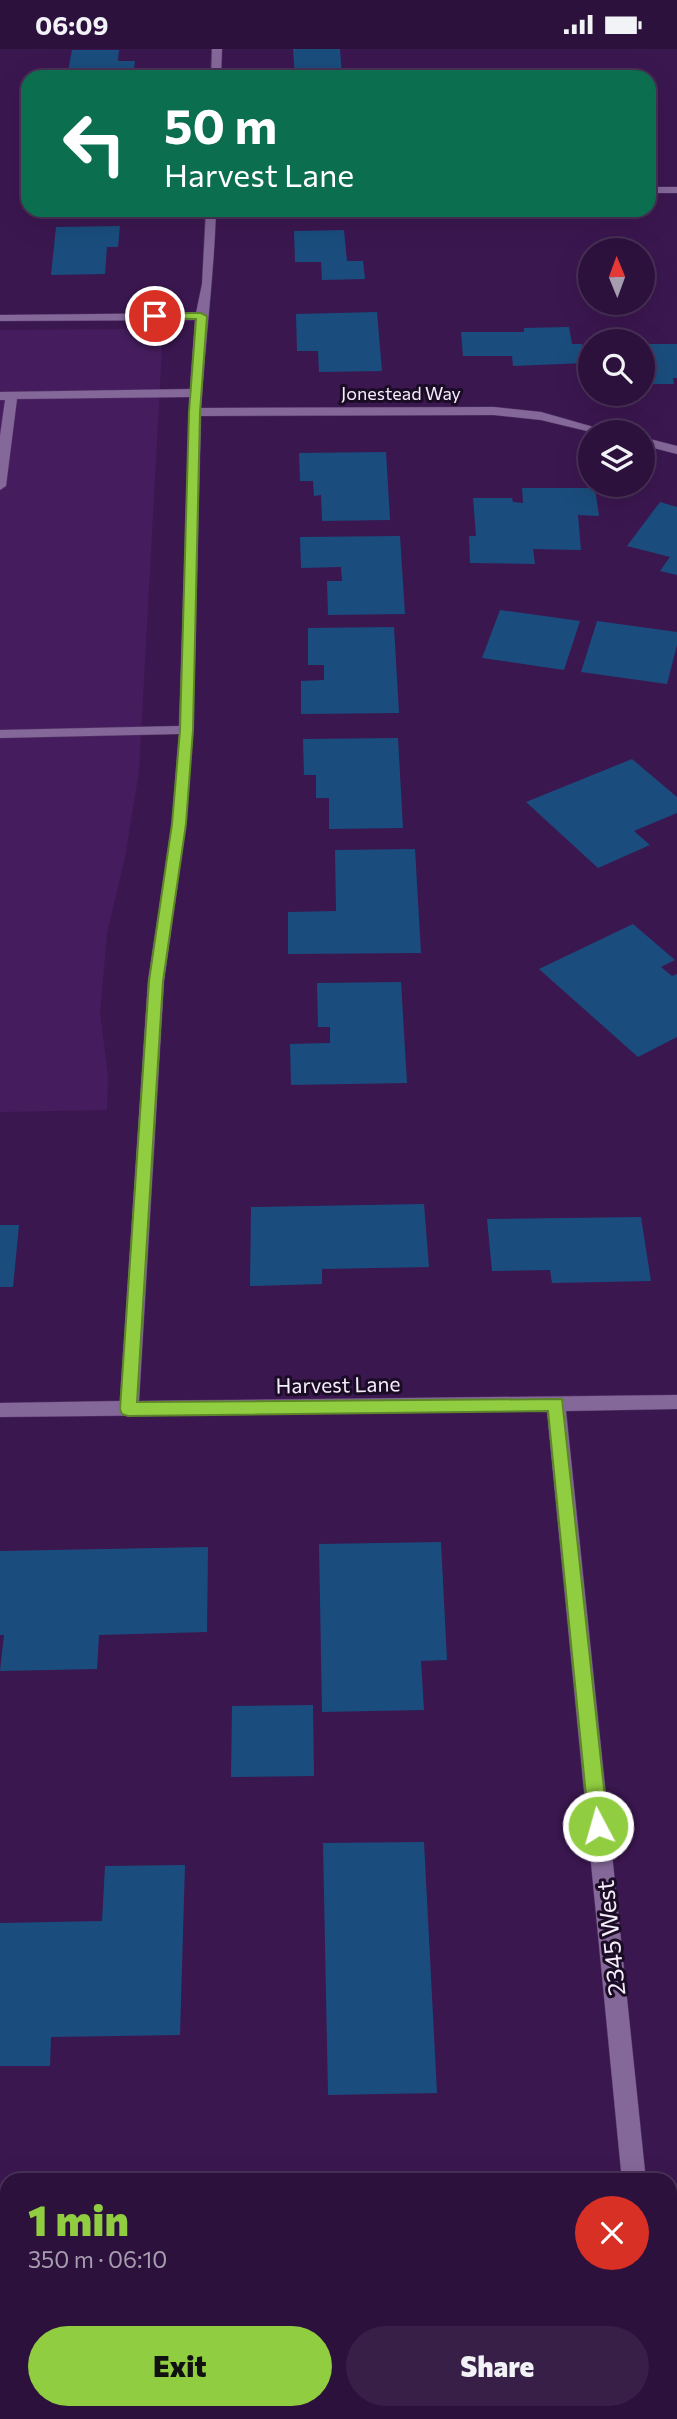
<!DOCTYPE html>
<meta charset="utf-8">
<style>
:root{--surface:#2c113c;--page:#381f47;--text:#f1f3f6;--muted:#a69daf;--line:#483156;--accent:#90cd40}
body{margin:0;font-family:Commissioner,sans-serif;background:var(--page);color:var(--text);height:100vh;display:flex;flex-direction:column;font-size:26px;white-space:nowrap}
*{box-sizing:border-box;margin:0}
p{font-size:23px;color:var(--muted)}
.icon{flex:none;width:38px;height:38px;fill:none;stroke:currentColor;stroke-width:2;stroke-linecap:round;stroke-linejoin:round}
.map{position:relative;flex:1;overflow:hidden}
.sheet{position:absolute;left:0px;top:2124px;width:677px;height:247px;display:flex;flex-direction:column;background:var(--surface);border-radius:21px 21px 0 0;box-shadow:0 7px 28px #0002,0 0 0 2px var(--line)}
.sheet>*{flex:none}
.guide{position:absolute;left:21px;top:21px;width:635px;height:147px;border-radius:21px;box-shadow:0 7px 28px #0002,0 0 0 2px var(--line);background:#0b6e4f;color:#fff;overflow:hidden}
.needle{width:46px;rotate:359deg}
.controls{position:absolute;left:578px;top:189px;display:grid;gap:14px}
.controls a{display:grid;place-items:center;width:77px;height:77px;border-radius:50%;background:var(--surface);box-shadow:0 7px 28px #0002,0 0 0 2px var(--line);font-size:35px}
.pin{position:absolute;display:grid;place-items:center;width:60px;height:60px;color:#fff;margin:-30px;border:4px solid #fff;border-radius:50%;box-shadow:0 2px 7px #0007}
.me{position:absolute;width:77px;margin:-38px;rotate:354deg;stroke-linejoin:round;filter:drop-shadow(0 0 5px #0008)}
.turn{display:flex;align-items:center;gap:24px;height:147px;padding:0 28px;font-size:32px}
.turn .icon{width:91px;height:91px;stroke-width:2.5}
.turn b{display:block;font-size:49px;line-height:60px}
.round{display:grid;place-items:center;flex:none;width:74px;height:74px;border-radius:37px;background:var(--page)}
.headline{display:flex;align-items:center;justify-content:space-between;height:119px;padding:0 28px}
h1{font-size:42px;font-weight:800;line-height:52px;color:var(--accent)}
.primary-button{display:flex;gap:14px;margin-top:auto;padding:14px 28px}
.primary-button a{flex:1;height:80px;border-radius:42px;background:var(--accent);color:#111;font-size:28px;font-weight:800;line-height:80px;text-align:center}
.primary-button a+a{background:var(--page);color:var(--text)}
.status{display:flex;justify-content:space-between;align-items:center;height:49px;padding:0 35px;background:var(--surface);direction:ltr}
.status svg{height:19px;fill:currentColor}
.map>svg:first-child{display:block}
.built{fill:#451d5e}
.building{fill:#1a4d7d}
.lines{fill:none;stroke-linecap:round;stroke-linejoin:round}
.minor-casing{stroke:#553568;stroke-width:1}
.minor{fill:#846899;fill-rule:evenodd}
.route{fill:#90cd40;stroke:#5e852a;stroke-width:2}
.labels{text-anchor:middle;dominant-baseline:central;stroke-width:6;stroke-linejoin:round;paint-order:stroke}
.far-street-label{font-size:18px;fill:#f4ecfa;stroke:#1b0c25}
.street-label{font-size:21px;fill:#f4ecfa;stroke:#1b0c25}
.near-street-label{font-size:24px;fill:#f4ecfa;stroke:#1b0c25}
</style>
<div class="status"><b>06:09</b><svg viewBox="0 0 49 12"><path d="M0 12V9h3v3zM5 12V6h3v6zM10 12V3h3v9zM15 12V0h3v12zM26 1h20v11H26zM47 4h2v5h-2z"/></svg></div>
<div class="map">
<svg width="677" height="2370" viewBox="0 0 677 2370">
<rect width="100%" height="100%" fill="#3b1750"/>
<!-- built -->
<path class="built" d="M134,280L152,287L162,299L139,722L125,808L107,884L100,964L108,1027L107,1061L0,1063V281Z"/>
<!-- building -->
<path class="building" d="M293,0H340L342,28H295Z
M72,1H119L118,12H135L133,28H67Z
M70,161H123V164L70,165Z
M293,161H349V166H293Z
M120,177L118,198H107L105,225L51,226L56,178Z
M344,181L347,212H363L365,230L322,231L321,213H295L294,182Z
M377,263L382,322L319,323L318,302H297L296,265Z
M569,278L572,295H582L585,314L513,317L512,307H463L461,283H524V279Z
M642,295H677V329H673L674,335H642Z
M386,403L390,471L322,472L321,446L314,447L313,432H300L299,404Z
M522,439H595L599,467L578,466L581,501L533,500L535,515L470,514L469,487H476L473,449H512L513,453L523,454Z
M660,453L677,458V526L660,522L670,508L627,497Z
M400,487L405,565L328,566L327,532H342L341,518L301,519L300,488Z
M500,561L580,572L564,621L482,609Z
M597,572L677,583V596L667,635L581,623Z
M394,578L399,664L301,665V632L324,631V616H308V579Z
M398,689L403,779L329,780V749H316V726H304L303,690Z
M632,710L677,748V764L634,782L650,796L598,819L526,753Z
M415,800L421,904L288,905V863L336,862L335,801Z
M633,875L675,911L661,918L672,927L677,925V988L638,1008L539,920Z
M401,933L407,1034L291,1036L290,995L330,994V978H318L317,934Z
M424,1155L429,1218L322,1220V1235L250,1237L251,1158Z
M641,1168L651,1232L552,1234L550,1221L492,1222L487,1170Z
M0,1176H19L13,1238H0Z
M441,1493L447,1611L421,1612L424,1661L322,1663L319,1495Z
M208,1498L207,1583L99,1586L97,1620L0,1622L4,1586H0V1502Z
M313,1656L314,1727L231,1728L232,1657Z
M424,1793L437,2044L328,2046L323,1794Z
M185,1816L180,1986L51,1988L50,2017H0V1874L102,1872L105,1817Z"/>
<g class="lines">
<defs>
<path id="minor" d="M212,0H222L221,28H211Z
M649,138H677V144H649Z
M206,161H216C214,228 205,293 201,359L494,358L541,363L611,383H591L541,371L494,366L201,367L193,681L186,774L164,932L139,1352L677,1346V1360L566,1362L646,2132H622L547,1362L0,1368V1354L120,1352L148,932L172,774L179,685L0,689V681L179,677L190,348L17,350L6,437L0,441V387L5,351H0V343L190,340L195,271L0,272V266L196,264L202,235Z
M642,388L677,397V405L642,396Z
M0,2193H7V2217H0Z
M644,2364H670L671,2370H645Z"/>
</defs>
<!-- minor casing -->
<use href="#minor" class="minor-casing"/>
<!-- minor -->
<use href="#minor" class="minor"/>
</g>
<!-- route -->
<path class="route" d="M155,264H201L207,267L200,363L193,681L186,775L163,932L137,1353L562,1350L608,1777L605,1783L598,1786L591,1783L589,1777L548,1362L128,1367L122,1365L120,1360L149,932L172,775L180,681L189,363L196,270L152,269V265Z"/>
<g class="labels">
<!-- far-street labels -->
<g class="far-street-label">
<text x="401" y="344">Jonestead Way</text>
</g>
<!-- street labels -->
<g class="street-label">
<text transform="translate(338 1335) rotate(-1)">Harvest Lane</text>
</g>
<!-- near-street labels -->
<g class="near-street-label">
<text transform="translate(610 1889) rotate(-96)">2345 West</text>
</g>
</g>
</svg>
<div class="controls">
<a><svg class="needle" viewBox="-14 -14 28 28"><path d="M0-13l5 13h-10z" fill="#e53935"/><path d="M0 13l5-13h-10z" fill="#a69daf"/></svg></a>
<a><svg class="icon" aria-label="search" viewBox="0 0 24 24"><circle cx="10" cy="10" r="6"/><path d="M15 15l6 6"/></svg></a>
<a><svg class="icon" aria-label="layers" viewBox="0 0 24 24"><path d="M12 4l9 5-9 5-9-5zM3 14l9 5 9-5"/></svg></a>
</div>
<div class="pin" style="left:155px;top:267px;background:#d93025"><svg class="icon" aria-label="arrive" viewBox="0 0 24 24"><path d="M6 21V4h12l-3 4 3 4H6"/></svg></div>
<svg class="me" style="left:598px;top:1777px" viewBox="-20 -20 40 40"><circle r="17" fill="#90cd40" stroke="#fff" stroke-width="3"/><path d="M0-11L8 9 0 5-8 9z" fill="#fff"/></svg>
<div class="guide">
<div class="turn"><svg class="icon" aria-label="left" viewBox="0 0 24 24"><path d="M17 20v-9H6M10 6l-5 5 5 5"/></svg><div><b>50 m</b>Harvest Lane</div></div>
</div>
<section class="sheet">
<div class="headline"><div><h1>1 min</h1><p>350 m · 06:10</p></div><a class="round" style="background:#d93025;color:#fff"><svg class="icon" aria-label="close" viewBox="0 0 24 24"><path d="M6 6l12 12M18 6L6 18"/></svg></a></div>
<div class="primary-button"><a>Exit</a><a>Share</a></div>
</section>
</div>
